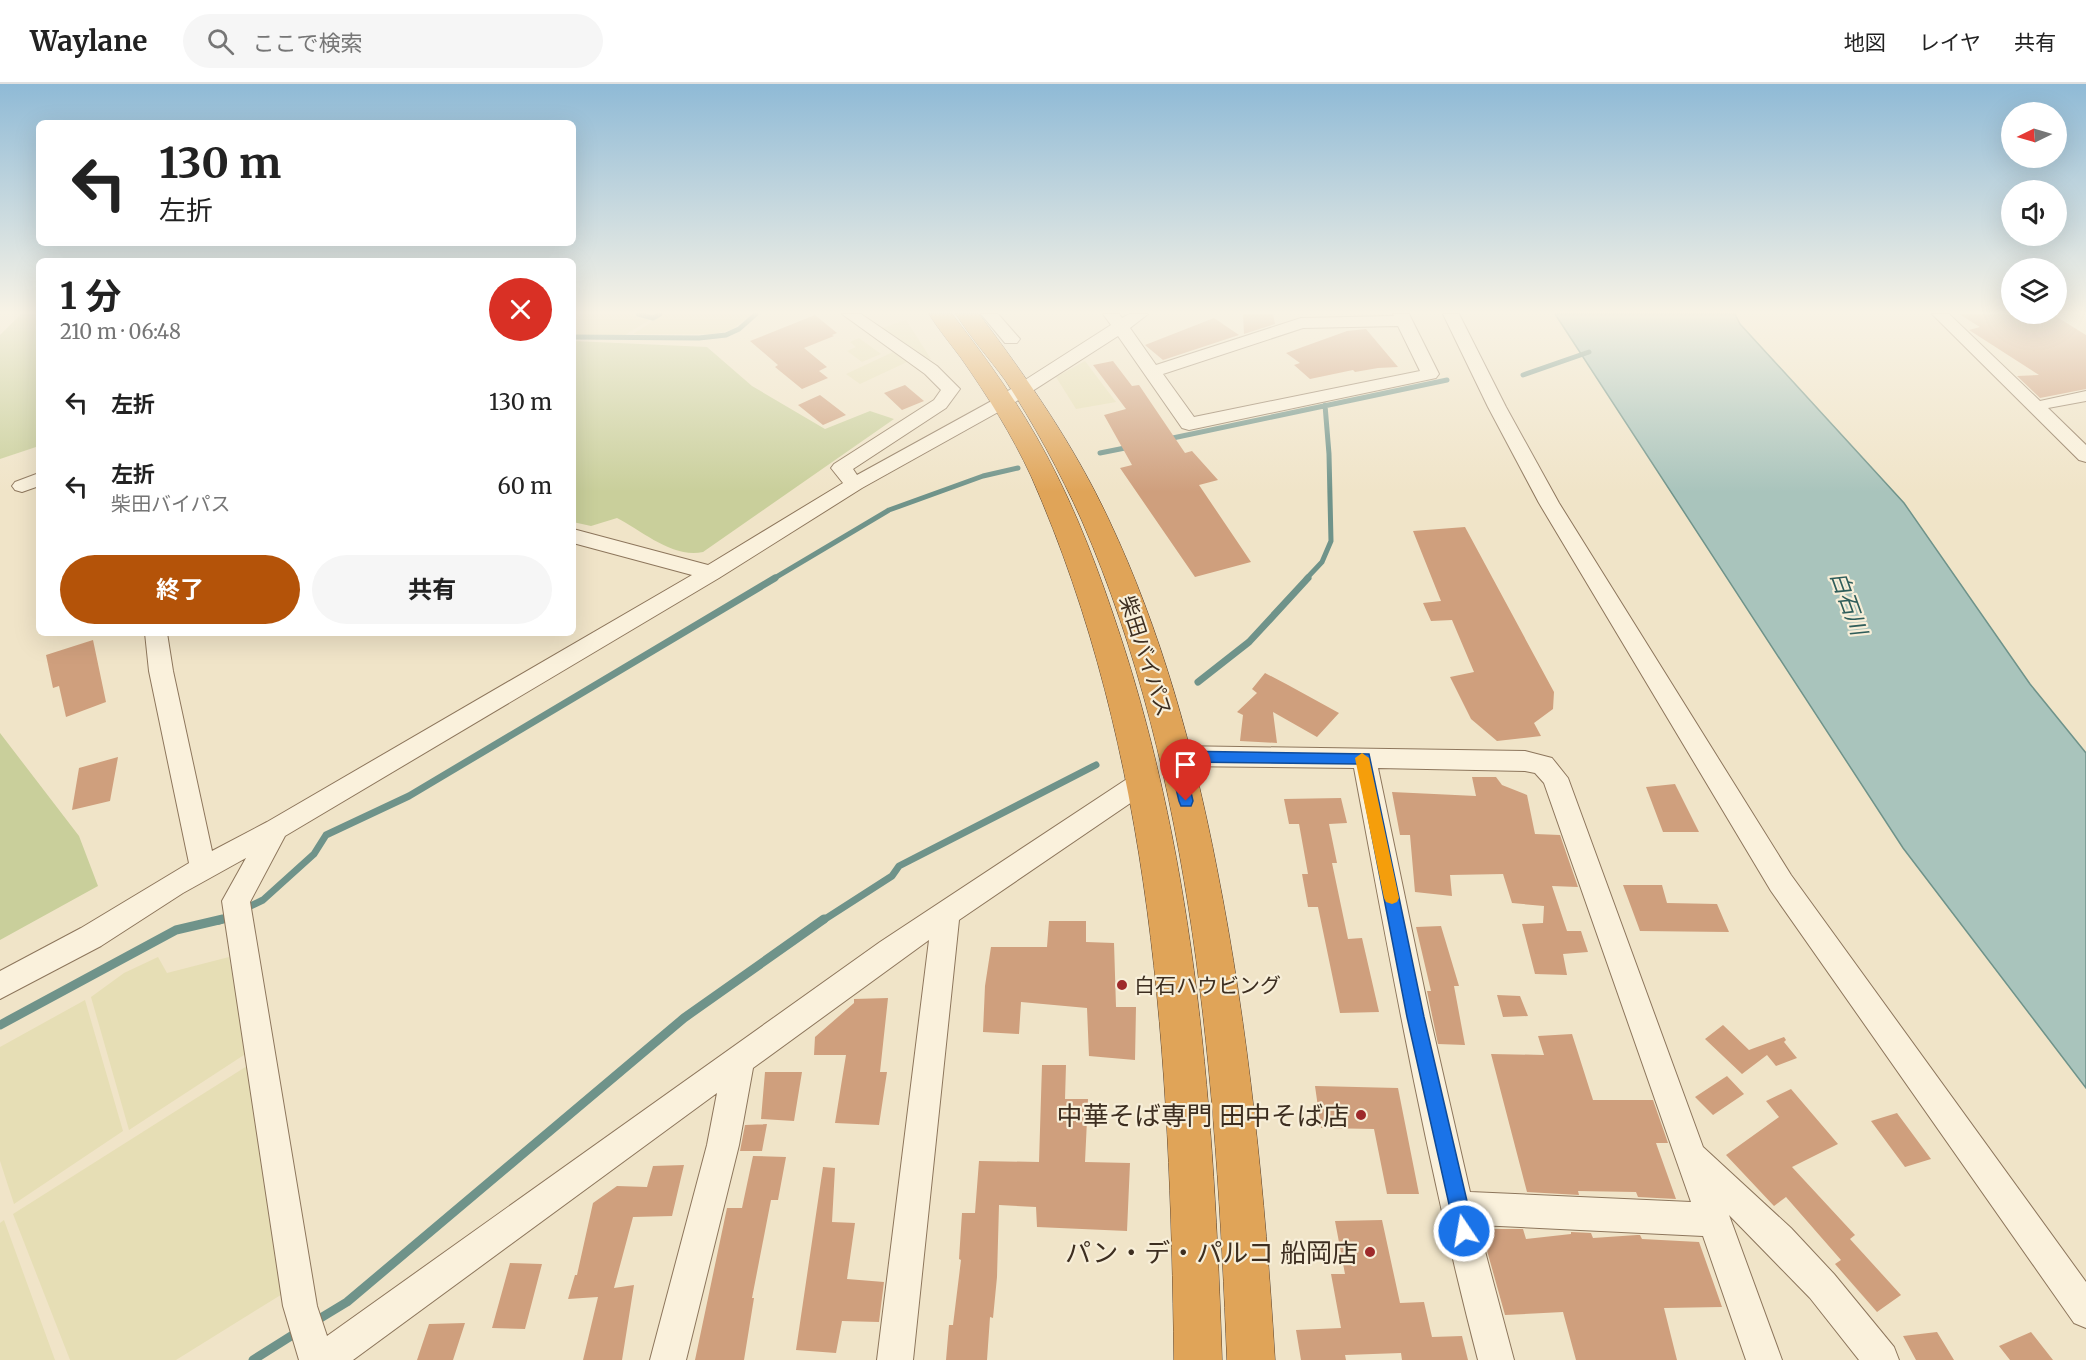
<!DOCTYPE html>
<html lang="ja">
<meta charset="utf-8">
<style>
:root{--surface:#fff;--page:#f6f6f6;--text:#222;--muted:#767676;--line:#e0e0e0;--accent:#b45309}
body{margin:0;font-family:Merriweather,"Noto Sans JP",serif;background:var(--page);color:var(--text);height:100vh;display:flex;flex-direction:column;font-size:22px;white-space:nowrap}
*{box-sizing:border-box;margin:0}
p{font-size:20px;color:var(--muted)}
.icon{flex:none;width:33px;height:33px;fill:none;stroke:currentColor;stroke-width:2;stroke-linecap:round;stroke-linejoin:round}
.map{position:relative;flex:1;overflow:hidden}
.drawer{position:absolute;left:36px;top:174px;width:540px;height:378px;display:flex;flex-direction:column;background:var(--surface);border-radius:9px;box-shadow:0 6px 24px #0002}
.drawer>*{flex:none}
.guide{position:absolute;left:36px;top:36px;width:540px;height:126px;border-radius:9px;box-shadow:0 6px 24px #0002;background:#fff;color:var(--text);overflow:hidden}
.needle{width:39px;rotate:265deg}
.tools{position:absolute;left:2001px;top:18px;display:grid;gap:12px}
.tools a{display:grid;place-items:center;width:66px;height:66px;border-radius:50%;background:var(--surface);box-shadow:0 6px 24px #0002;font-size:30px}
.pin{position:absolute;display:grid;place-items:center;width:51px;height:51px;color:#fff;margin:-62px -26px;border-radius:50% 50% 50% 0;rotate:-45deg;box-shadow:0 0 6px #0007}
.pin .icon{rotate:45deg}
.me{position:absolute;width:66px;margin:-33px;rotate:348deg;stroke-linejoin:round;filter:drop-shadow(0 0 4px #0008)}
.turn{display:flex;align-items:center;gap:21px;height:126px;padding:0 24px;font-size:27px}
.turn .icon{width:78px;height:78px;stroke-width:2.5}
.turn b{display:block;font-size:42px;line-height:51px}
.round{display:grid;place-items:center;flex:none;width:63px;height:63px;border-radius:32px;background:var(--page)}
.head{display:flex;align-items:center;justify-content:space-between;height:102px;padding:0 24px}
h1{font-size:36px;font-weight:700;line-height:45px}
.cta{display:flex;gap:12px;margin-top:auto;padding:12px 24px}
.cta a{flex:1;height:69px;border-radius:36px;background:var(--accent);color:#fff;font-size:24px;font-weight:700;line-height:69px;text-align:center}
.cta a+a{background:var(--page);color:var(--text)}
ul{padding:0;list-style:none}
li{display:flex;align-items:center;gap:18px;height:84px;padding:0 24px}
li div{flex:1}
li b{display:block;font-size:22px}
li em{font-style:normal}
header{display:flex;align-items:center;gap:36px;box-sizing:border-box;height:84px;padding:0 30px;background:var(--surface);border-bottom:2px solid var(--line)}
header strong{font-size:28px}
nav{display:flex;gap:33px;margin-inline-start:auto;font-size:21px}
.search{width:420px;height:54px;background:var(--page);display:flex;align-items:center;gap:15px;box-sizing:border-box;padding:0 21px;border-radius:33px;color:var(--muted);font-size:22px}
.map>svg:first-child{display:block}
.farmland{fill:#e6deb5}
.green{fill:#c9cf9b}
.water{fill:#a9c4bc;stroke:#6f938a;stroke-width:1.5}
.lines{fill:none;stroke-linecap:round;stroke-linejoin:round}
.stream-far2{stroke:#6f938a;stroke-width:5}
.stream-far1{stroke:#6f938a;stroke-width:7}
.stream{stroke:#6f938a;stroke-width:9}
.building{fill:#cf9f7d}
.minor-casing{stroke:#8d765c;stroke-width:2}
.highway-casing{stroke:#5b4430;stroke-width:1}
.minor{fill:#faf1dc;fill-rule:evenodd}
.highway{fill:#e0a458;fill-rule:evenodd}
.route{fill:#1a73e8;stroke:#114b97;stroke-width:1.5}
.slow{fill:#f59e0b}
.poi-dot{fill:#9e2a2b;stroke:#f7eed8;stroke-width:2}
.labels{text-anchor:middle;dominant-baseline:central;stroke-width:4.5;stroke-linejoin:round;paint-order:stroke}
.street-label{font-size:21px;fill:#3d2e20;stroke:#f7eed8}
.poi-label{font-size:21px;fill:#3d2e20;stroke:#f7eed8;text-anchor:start}
.water-label{font-size:22px;font-style:italic;fill:#2f5d5a;stroke:#f7eed8}
.near-poi-label{font-size:26px;fill:#3d2e20;stroke:#f7eed8;text-anchor:end}
</style>
<header>
<strong>Waylane</strong>
<div class="search"><svg class="icon" aria-label="search" viewBox="0 0 24 24"><circle cx="10" cy="10" r="6"/><path d="M15 15l6 6"/></svg>ここで検索</div>
<nav><a>地図</a><a>レイヤ</a><a>共有</a></nav>
</header>
<div class="map">
<svg width="2086" height="1276" viewBox="0 0 2086 1276">
<rect width="100%" height="100%" fill="#f0e4c8"/>
<!-- farmland -->
<path class="farmland" d="M573,230H627L649,236L625,251H573Z
M664,230H752L731,246L713,250H633Z
M906,236L931,275L927,276L882,244Z
M859,254L881,270L862,278L847,267L856,263L850,258Z
M893,268L907,278L860,300L846,290Z
M1085,277L1116,318L1076,325L1056,293Z
M158,873L167,889L229,873L247,969L129,1046L91,913L124,889Z
M85,916L123,1047L14,1120L0,1077V963Z
M247,982L284,1209L176,1276H70L13,1130Z
M4,1136L55,1276H0V1139Z"/>
<!-- green -->
<path class="green" d="M21,230H39V362L0,375V251Z
M573,257L707,263L752,302L825,345L870,327L894,335L703,468C674,475 642,447 617,434L591,442L573,438Z
M0,649L79,752L98,802L0,856Z"/>
<!-- water -->
<path class="water" d="M1555,230H1735L1740,240L1904,419L2030,600L2086,669V1004L1903,764Z"/>
<g class="lines">
<!-- stream-far2 -->
<path class="stream-far2" d="M638,230L653,234L660,230
M573,253L699,254L726,251L739,245L756,230
M1523,291L1589,268
M1168,355L1447,296
M1100,369L1130,363
M773,495L889,426L983,392L1018,384
M1306,495L1322,478L1331,457L1329,370L1325,321"/>
<!-- stream-far1 -->
<path class="stream-far1" d="M1198,598L1249,558L1308,494
M242,826L263,816L314,770L326,751L409,712L775,494
M219,837L232,831
M822,837L892,792L899,782L1096,681"/>
<!-- stream -->
<path class="stream" d="M0,941L176,846L223,835
M314,1238L347,1218L684,934L824,835
M253,1276L299,1247"/>
</g>
<!-- building -->
<path class="building" d="M1243,230H1273L1275,240L1244,250Z
M1959,230H2052L2086,251V305L2040,314L2017,292L2039,291L1969,246L1980,243Z
M815,231L837,249L832,251L834,252L804,264L827,283L819,287L828,294L802,305L775,283L778,281L750,257Z
M1214,234L1239,251L1163,276L1145,261Z
M1366,245L1398,283L1378,284L1355,288L1353,286L1310,295L1294,281L1300,279L1286,269L1347,247Z
M1113,277L1132,302L1139,301L1185,369L1192,367L1218,396L1199,401L1251,478L1195,493L1120,384L1132,381L1104,331L1126,325L1093,281Z
M905,301L924,317L902,326L884,309Z
M820,311L846,331L823,341L798,321Z
M1465,443L1554,608L1553,625L1534,639L1541,652L1497,657L1471,635L1450,593L1474,588L1452,536L1431,537L1423,519L1441,517L1413,447Z
M93,556L106,618L66,633L59,602L53,604L46,571Z
M1265,589L1288,601L1339,629L1317,653L1273,628L1277,659L1240,657L1243,631L1237,628L1257,609L1252,605Z
M118,673L110,717L72,726L79,684Z
M1472,693H1496L1502,701L1527,711L1535,750L1560,751L1578,803L1552,802L1567,847H1581L1588,868L1563,870L1567,891L1535,890L1522,840L1543,839L1544,822L1512,819L1503,790L1450,791L1452,812L1415,808L1410,751H1400L1392,708L1476,712Z
M1675,700L1699,748H1663L1646,703Z
M1341,714L1347,739L1329,740L1337,779H1332L1348,855L1362,854L1379,928L1340,929L1318,823H1308L1302,790H1308L1299,740H1289L1284,715Z
M1623,801H1662L1667,819L1717,820L1729,848L1640,847Z
M1049,837H1086V858L1114,859L1116,923H1136L1135,976L1089,972L1087,924L1021,918L1019,950L983,948L985,902L991,863H1047Z
M1441,842L1459,902H1454L1465,961L1438,960L1427,907H1431L1416,843Z
M1497,911L1520,912L1528,932L1503,933Z
M888,914L880,988H887L879,1041L835,1039L846,971H814L815,953L854,919V915Z
M1723,941L1749,966L1784,953L1786,956L1784,958L1797,974L1776,982L1767,971L1742,990L1705,955Z
M1572,950L1593,1016H1653L1668,1059H1656L1676,1115L1638,1113L1636,1108L1578,1107L1579,1111L1527,1108L1491,970L1544,971L1538,952Z
M1042,981H1066L1065,1015H1088L1085,1078L1130,1079L1127,1147L1037,1143L1036,1123L999,1121L997,1193L993,1234L990,1233L987,1276H946L949,1241H953L961,1176L959,1175L962,1129H975L979,1077L1039,1078Z
M765,988H802L794,1037L761,1035Z
M1727,992L1744,1010L1713,1031L1695,1013Z
M1315,1002L1398,1004L1419,1110H1387L1374,1045L1321,1044Z
M1791,1005L1838,1060L1792,1083L1855,1151L1850,1155L1901,1211L1877,1228L1835,1180L1841,1176L1786,1113L1774,1122L1726,1071L1779,1033L1766,1017Z
M1897,1029L1931,1075L1905,1083L1871,1037Z
M767,1040L762,1067H740L745,1041Z
M753,1072L786,1073L778,1116H771L752,1214H754L744,1276H695L727,1124H742Z
M684,1081L672,1132L633,1133L614,1204L634,1201L622,1276H583L598,1213L568,1215L575,1191H577L593,1119L617,1102L647,1103L653,1082Z
M823,1083L835,1084L832,1138L855,1139L847,1195L884,1198L879,1238L842,1237L836,1269L796,1266Z
M1382,1136L1400,1219L1424,1218L1432,1253L1462,1252L1468,1276H1402L1401,1269L1345,1271L1346,1276H1301L1296,1246L1341,1244L1331,1190H1345L1335,1137Z
M1481,1145H1523L1526,1155L1571,1150V1148L1591,1149L1593,1154L1637,1151H1640L1642,1155L1699,1158L1722,1223L1664,1224L1677,1276H1576L1563,1228L1505,1231Z
M510,1179L542,1180L525,1245L492,1244Z
M465,1239L453,1276H417L429,1240Z
M1937,1248L1954,1276H1916L1903,1252Z
M2031,1248L2053,1276H2010L1999,1262Z"/>
<g class="lines">
<defs>
<path id="minor" d="M842,230H861L937,282L960,305L946,324L853,385L857,391L997,314L1111,241L1103,230H1119L1122,234L1129,230H1148L1130,244L1156,281L1301,234L1394,232L1393,230H1409L1439,290L1436,294L1189,346L1182,344L1118,252L1009,322L862,404L719,494L285,752L250,818L317,1222L327,1252L880,858L1136,689L1145,686L1154,689L1158,696L1154,703L959,836L913,1276H877L929,856L753,984L739,1061L686,1276H650L707,1061L717,1009L353,1276H299L283,1222L222,817L246,774L183,809L101,862L0,915V887L81,844L189,779L149,587L145,549H167L173,587L212,767L267,738L692,491L573,459V445L708,481L843,399L831,384L834,380L934,316L941,306L925,290ZM1398,242L1420,287L1194,333L1163,290L1303,244Z
M981,230H998L1020,255L1017,259H1005Z
M1443,230H1459L1506,323L1559,419L1791,791L2086,1198V1244L2074,1239L1771,807L1539,419L1488,323Z
M1932,230H1949L2040,317L2086,307V317L2048,324L2086,361V378L2079,376Z
M39,389V402L22,408L15,406L12,402L15,398Z
M1175,662L1525,667L1552,674L1568,694L1703,1063L1791,1144L1834,1190L1894,1263L1899,1276H1859L1810,1214L1729,1131L1782,1276H1746L1703,1152L1478,1141L1514,1276H1478C1427,1081 1391,882 1354,684L1175,682L1166,679L1163,672L1166,665ZM1378,684L1525,687L1535,689L1544,699L1691,1118L1470,1108L1430,933Z"/>
<path id="highway" d="M929,230H952C987,275 1020,321 1047,372C1077,428 1100,490 1120,551C1197,785 1214,1031 1222,1276H1174C1170,976 1154,670 1031,392C1012,351 987,311 961,274C950,259 938,245 929,230Z
M956,230H979C1028,295 1074,361 1109,436C1161,546 1194,666 1217,785C1249,947 1265,1111 1275,1276H1227C1216,998 1194,694 1082,437C1060,388 1034,340 1005,296C989,274 970,253 956,230Z"/>
</defs>
<!-- minor casing -->
<use href="#minor" class="minor-casing"/>
<!-- highway casing -->
<use href="#highway" class="highway-casing"/>
<!-- minor -->
<use href="#minor" class="minor"/>
<!-- highway -->
<use href="#highway" class="highway"/>
</g>
<!-- sky -->
<linearGradient id="sky" x2="0" y2="1"><stop stop-color="#8fbad6"/><stop offset="0.56" stop-color="#f8f3e6"/><stop offset="1" stop-color="#f8f3e6" stop-opacity="0"/></linearGradient>
<rect width="2086" height="408" fill="url(#sky)"/>
<!-- route -->
<path class="route" d="M1175,667L1369,670L1424,933L1474,1147L1471,1154L1464,1156L1458,1154L1455,1147L1407,933L1358,680L1184,678L1193,717L1191,722H1181L1179,717L1168,672Z"/>
<!-- slow -->
<path class="slow" d="M1362,669L1369,674L1399,814L1397,818L1392,820L1386,818L1384,814L1355,674Z"/>
<!-- markers -->
<g class="poi-dot">
<circle cx="1122" cy="901" r="6"/>
<circle cx="1361" cy="1031" r="6"/>
<circle cx="1370" cy="1168" r="6"/>
</g>
<g class="labels">
<!-- street labels -->
<g class="street-label">
<text transform="translate(1146 572) rotate(72)">柴田バイパス</text>
</g>
<!-- poi labels -->
<g class="poi-label">
<text x="1134" y="901">白石ハウビング</text>
</g>
<!-- water labels -->
<g class="water-label">
<text transform="translate(1849 519) rotate(70)">白石川</text>
</g>
<!-- near-poi labels -->
<g class="near-poi-label">
<text x="1349" y="1031">中華そば専門 田中そば店</text>
<text x="1358" y="1168">パン・デ・パルコ 船岡店</text>
</g>
</g>
</svg>
<div class="tools">
<a><svg class="needle" viewBox="-14 -14 28 28"><path d="M0-13l5 13h-10z" fill="#e53935"/><path d="M0 13l5-13h-10z" fill="#767676"/></svg></a>
<a><svg class="icon" aria-label="sound" viewBox="0 0 24 24"><path d="M4 9h4l5-4v14l-5-4H4zM17 9q2 3 0 6"/></svg></a>
<a><svg class="icon" aria-label="layers" viewBox="0 0 24 24"><path d="M12 4l9 5-9 5-9-5zM3 14l9 5 9-5"/></svg></a>
</div>
<div class="pin" style="left:1186px;top:717px;background:#d93025"><svg class="icon" aria-label="arrive" viewBox="0 0 24 24"><path d="M6 21V4h12l-3 4 3 4H6"/></svg></div>
<svg class="me" style="left:1464px;top:1147px" viewBox="-20 -20 40 40"><circle r="17" fill="#1a73e8" stroke="#fff" stroke-width="3"/><path d="M0-11L8 9 0 5-8 9z" fill="#fff"/></svg>
<div class="guide">
<div class="turn"><svg class="icon" aria-label="left" viewBox="0 0 24 24"><path d="M17 20v-9H6M10 6l-5 5 5 5"/></svg><div><b>130 m</b>左折</div></div>
</div>
<section class="drawer">
<div class="head"><div><h1>1 分</h1><p>210 m · 06:48</p></div><a class="round" style="background:#d93025;color:#fff"><svg class="icon" aria-label="close" viewBox="0 0 24 24"><path d="M6 6l12 12M18 6L6 18"/></svg></a></div>
<ul>
<li><svg class="icon" aria-label="left" viewBox="0 0 24 24"><path d="M17 20v-9H6M10 6l-5 5 5 5"/></svg><div><b>左折</b></div><em>130 m</em></li>
<li><svg class="icon" aria-label="left" viewBox="0 0 24 24"><path d="M17 20v-9H6M10 6l-5 5 5 5"/></svg><div><b>左折</b><p>柴田バイパス</p></div><em>60 m</em></li>
</ul>
<div class="cta"><a>終了</a><a>共有</a></div>
</section>
</div>
